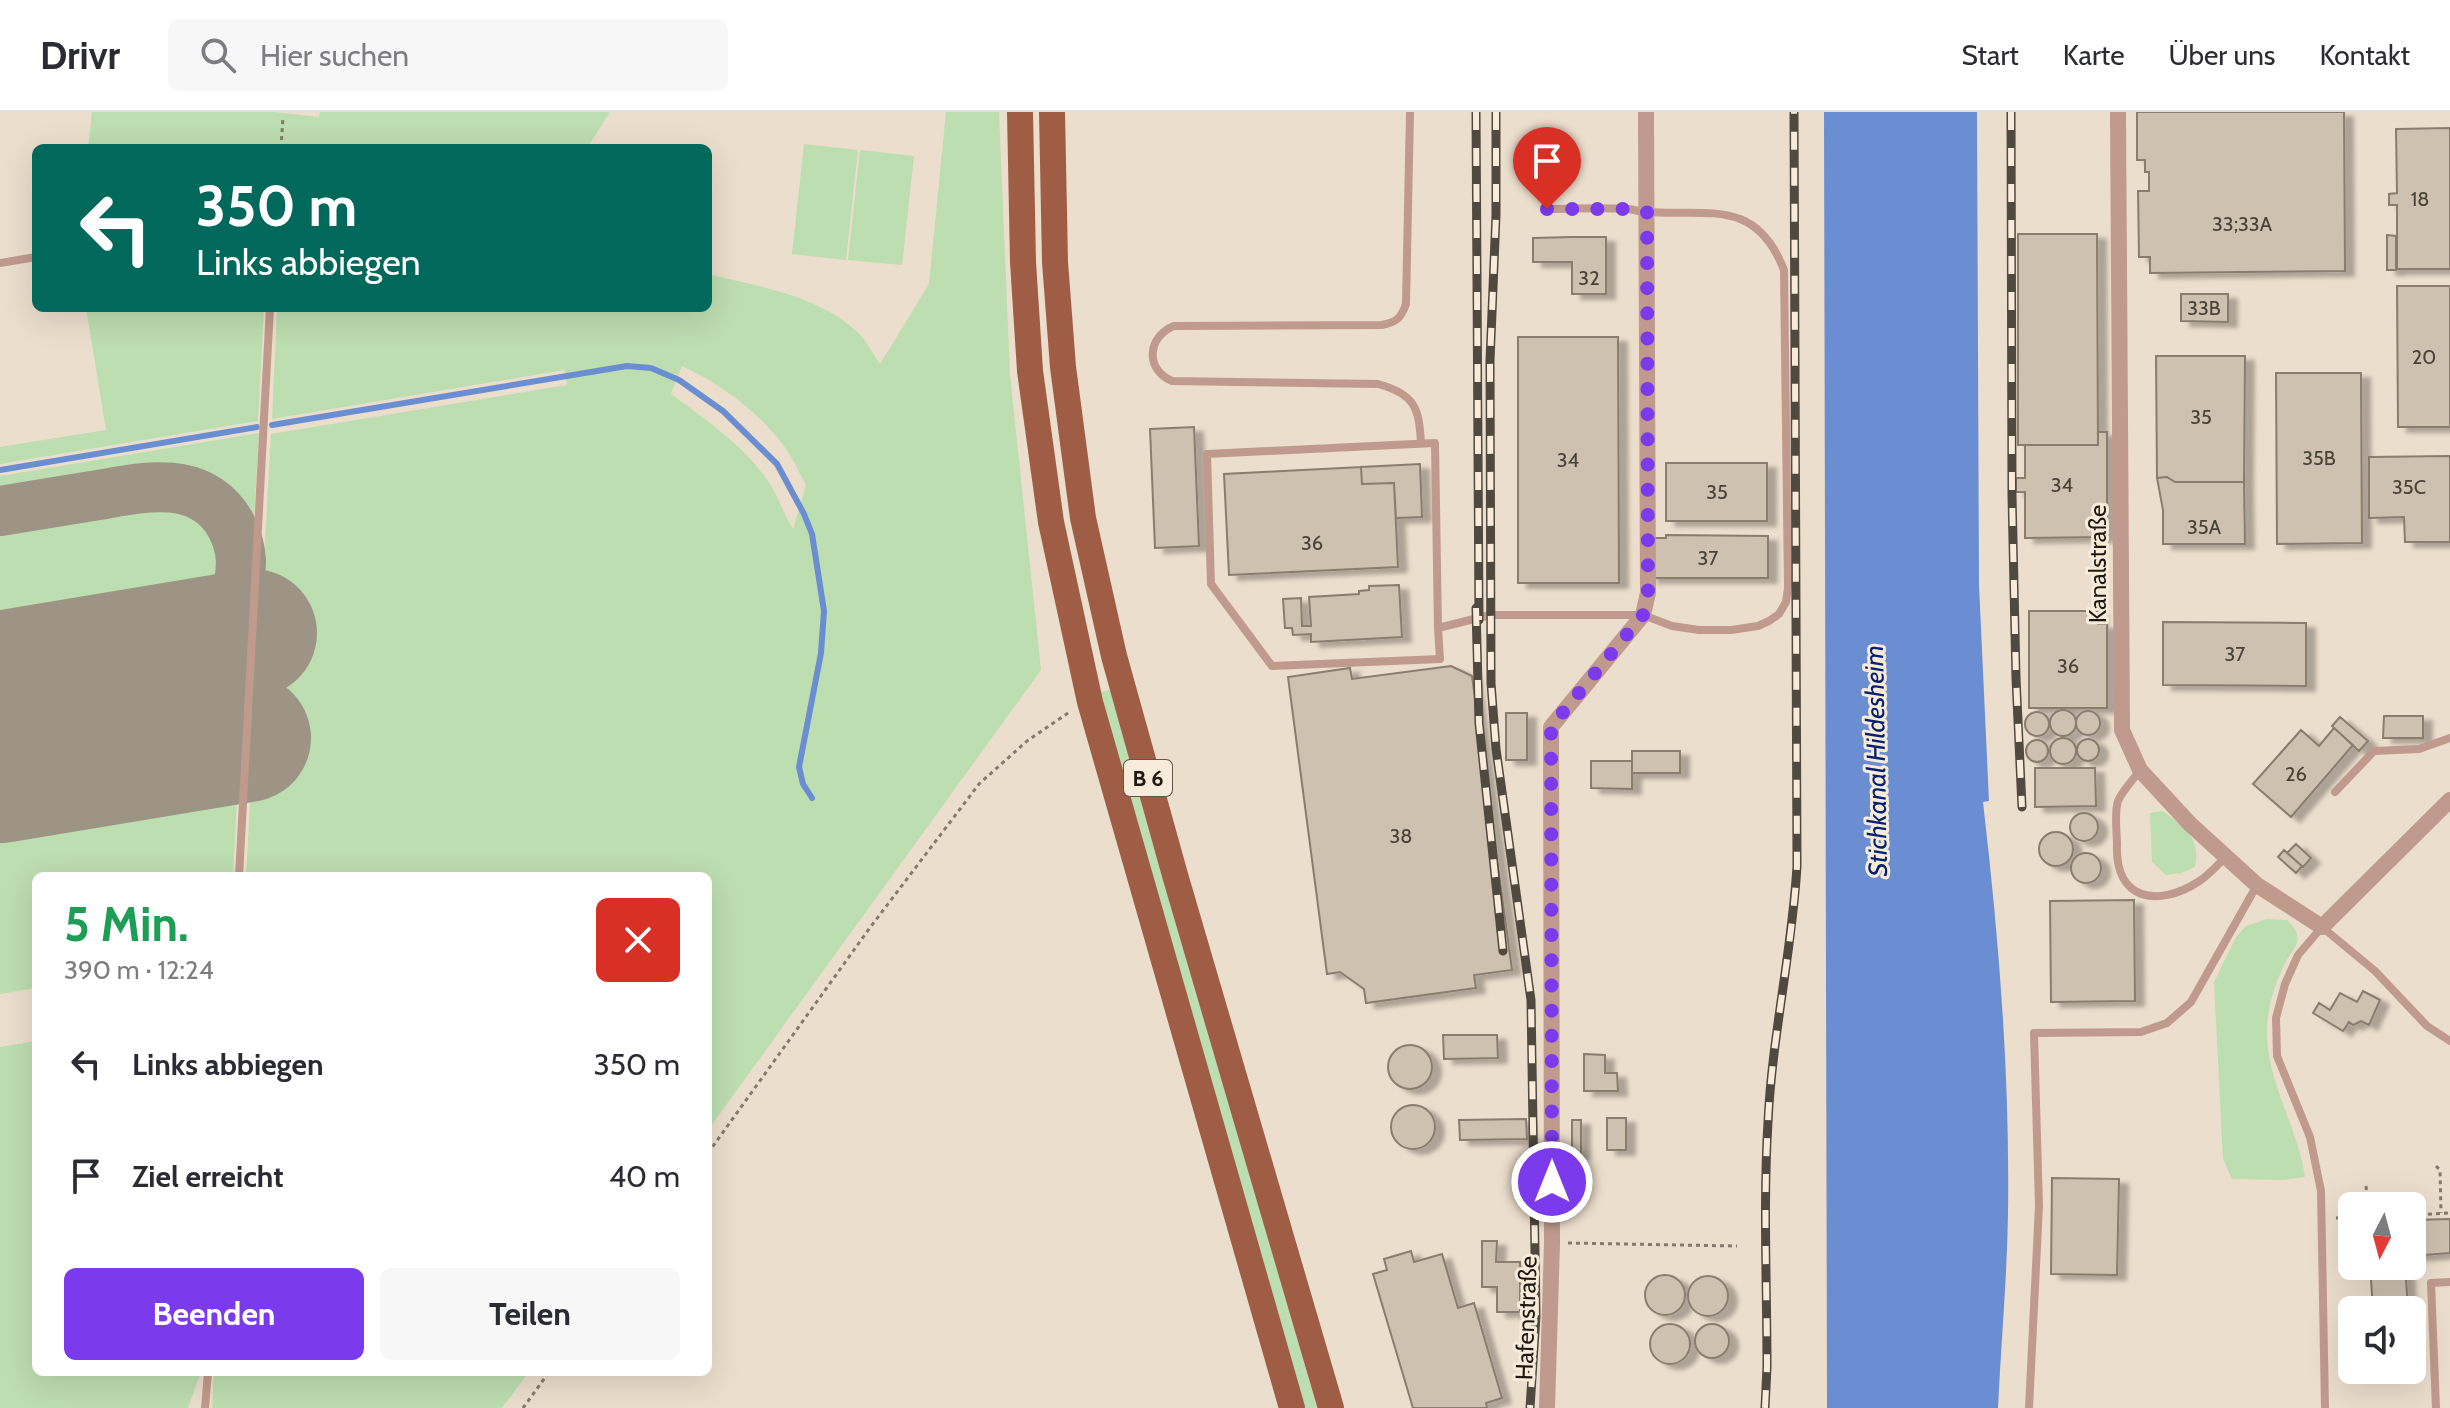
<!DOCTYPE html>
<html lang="de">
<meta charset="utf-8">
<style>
:root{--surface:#fff;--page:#f7f7f7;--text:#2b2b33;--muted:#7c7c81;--line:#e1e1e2;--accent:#7c3aed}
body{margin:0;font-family:Cabin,sans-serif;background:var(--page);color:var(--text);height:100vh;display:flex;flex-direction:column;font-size:30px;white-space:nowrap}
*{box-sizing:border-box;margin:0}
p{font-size:26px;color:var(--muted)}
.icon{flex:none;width:44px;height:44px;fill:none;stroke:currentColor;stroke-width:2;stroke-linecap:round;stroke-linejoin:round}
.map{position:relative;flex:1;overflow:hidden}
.sheet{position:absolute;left:32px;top:760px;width:680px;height:504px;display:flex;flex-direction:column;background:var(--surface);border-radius:12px;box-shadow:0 8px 32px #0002}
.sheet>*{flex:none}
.top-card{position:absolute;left:32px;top:32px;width:680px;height:168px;border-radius:12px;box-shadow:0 8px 32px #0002;background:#00695c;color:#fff;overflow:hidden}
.needle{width:52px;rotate:186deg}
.fabs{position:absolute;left:2338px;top:1080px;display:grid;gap:16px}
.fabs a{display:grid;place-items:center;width:88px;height:88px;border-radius:12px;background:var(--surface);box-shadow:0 8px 32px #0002;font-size:40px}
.pin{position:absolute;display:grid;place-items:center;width:68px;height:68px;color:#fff;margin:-82px -34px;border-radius:50% 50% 50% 0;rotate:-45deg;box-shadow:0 0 8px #0007}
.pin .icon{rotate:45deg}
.me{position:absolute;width:88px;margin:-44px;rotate:0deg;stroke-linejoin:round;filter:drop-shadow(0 0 6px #0008)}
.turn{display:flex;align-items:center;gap:28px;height:168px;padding:0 32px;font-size:36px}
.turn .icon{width:104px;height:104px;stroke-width:2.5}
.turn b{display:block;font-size:56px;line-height:68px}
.round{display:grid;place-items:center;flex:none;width:84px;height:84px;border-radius:12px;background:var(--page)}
.summary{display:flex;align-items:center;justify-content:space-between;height:136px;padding:0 32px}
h1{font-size:48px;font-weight:800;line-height:60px;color:#1e9e55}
.action{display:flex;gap:16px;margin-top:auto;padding:16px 32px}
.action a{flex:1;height:92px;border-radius:12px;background:var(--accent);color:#fff;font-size:32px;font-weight:800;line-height:92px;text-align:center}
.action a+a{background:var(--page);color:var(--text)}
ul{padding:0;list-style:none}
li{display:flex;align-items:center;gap:24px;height:112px;padding:0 32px}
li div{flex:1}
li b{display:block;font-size:30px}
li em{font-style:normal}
header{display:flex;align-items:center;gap:48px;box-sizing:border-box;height:112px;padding:0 40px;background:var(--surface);border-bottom:2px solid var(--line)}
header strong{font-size:38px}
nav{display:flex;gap:44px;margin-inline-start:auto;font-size:28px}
.search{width:560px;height:72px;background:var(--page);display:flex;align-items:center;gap:20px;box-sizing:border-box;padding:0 28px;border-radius:12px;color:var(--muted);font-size:30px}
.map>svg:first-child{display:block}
.green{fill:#bddeb0;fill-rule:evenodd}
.water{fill:#6b8ed3}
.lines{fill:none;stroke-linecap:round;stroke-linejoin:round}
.stream{stroke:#6b8ed3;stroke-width:6}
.taxiway{stroke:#9e9486;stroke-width:50}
.runway{stroke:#9e9486;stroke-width:128}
.building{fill:#cec1af;stroke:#8a7d6d;stroke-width:2;filter:url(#shadow)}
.path{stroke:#847a6e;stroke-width:3;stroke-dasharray:4 4;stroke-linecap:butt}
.lane{stroke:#c09a8d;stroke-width:8}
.street{stroke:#c09a8d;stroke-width:16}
.primary{stroke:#a05d46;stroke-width:26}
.rail-casing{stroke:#50493f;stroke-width:9}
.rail{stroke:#f9ebd9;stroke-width:6;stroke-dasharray:18;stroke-linecap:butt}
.route{stroke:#7c3aed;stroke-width:14;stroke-dasharray:0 25.2}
.labels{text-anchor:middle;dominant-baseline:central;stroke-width:6;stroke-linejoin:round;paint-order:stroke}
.number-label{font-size:20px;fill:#494238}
.shield{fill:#f9ebd9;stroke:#5f574d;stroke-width:2}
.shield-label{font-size:22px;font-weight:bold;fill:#1d1811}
.street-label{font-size:24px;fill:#1d1811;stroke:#f9ebd9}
.water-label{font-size:26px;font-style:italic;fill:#032171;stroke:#f9ebd9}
</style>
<header>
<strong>Drivr</strong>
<div class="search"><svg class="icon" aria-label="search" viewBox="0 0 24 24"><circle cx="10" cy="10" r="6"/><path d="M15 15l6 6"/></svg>Hier suchen</div>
<nav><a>Start</a><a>Karte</a><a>Über uns</a><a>Kontakt</a></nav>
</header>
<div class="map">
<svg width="2450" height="1296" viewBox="0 0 2450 1296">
<defs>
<filter id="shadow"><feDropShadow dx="9" dy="5" stdDeviation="2" flood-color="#0004"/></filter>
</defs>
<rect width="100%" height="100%" fill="#ecdecc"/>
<!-- green -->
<path class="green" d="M92,0H275L319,5L320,0H610L587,36H88Z
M946,0H999L1010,263L1041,558L708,1018V764H246L271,322L567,273L564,258L272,307L277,196H708V162C757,174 815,183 854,217C865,226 872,240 880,252L929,172ZM682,254C723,273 763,303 788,340C795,350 800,363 806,373L793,417C784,403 779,386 770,372C745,334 706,308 671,282Z
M804,32L858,38L846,148L792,142Z
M860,38L914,44L902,153L848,148Z
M86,196H264L258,309L0,352V335L106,318Z
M259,321L253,422C235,383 206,362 164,358L0,385V364Z
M160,388C220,390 248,451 207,496L0,530V415Z
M244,557L233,764H36V876L0,882V597Z
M1112,577L1317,1296H1303L1098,581Z
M2163,699C2186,717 2200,724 2195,755L2181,761L2166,763L2152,750L2150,701Z
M2267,807L2287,808C2293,814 2299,820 2297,830C2296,837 2288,844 2285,851C2275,872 2268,893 2267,916C2265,968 2298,1015 2305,1065L2283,1068L2232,1067L2223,1047L2214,870L2236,825L2246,814Z
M36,929V1260H201L188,1296H0V935Z
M214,1260H529L502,1296H212Z"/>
<!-- water -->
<path class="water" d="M1824,0H1977L1979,473L1989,689L1983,690C1999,827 2010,964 2008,1102C2007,1167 2001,1231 1998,1296H1827Z"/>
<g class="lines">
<!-- stream -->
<path class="stream" d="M272,313L627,254L651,256L679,268L723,299L777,352L804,402L812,422L824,499L821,541L799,655L803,672L812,686
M0,358L257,315"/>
<!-- taxiway -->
<path class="taxiway" d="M0,399C31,394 61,389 92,384C137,377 192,361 225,404C235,418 240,432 241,449L231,628
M195,531C217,516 231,496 238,471"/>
<!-- runway -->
<path class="runway" d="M0,563L253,521
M0,667L247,626"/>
</g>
<!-- building -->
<path class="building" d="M2137,0H2344L2345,159L2150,161V145H2139L2138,79H2149V60H2145V48H2137Z
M2450,16V157H2397V93H2389V82L2397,81L2396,17Z
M2018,122H2097L2098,333H2018Z
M2387,123L2396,124V158H2387Z
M1572,125H1606V182H1572V150H1533V126Z
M2397,174H2450V315H2398Z
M2181,182H2228V210L2181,209Z
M1518,225H1618L1619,471H1518Z
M2156,244H2245L2244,370H2175L2167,365L2157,366Z
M2276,261H2361L2362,431L2277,432Z
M1194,315L1199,434L1155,436L1150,317Z
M2098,320H2107V425L2025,426V380H2016V366H2025V333H2098Z
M2450,344V430H2405L2404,405L2369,406V345Z
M1666,351H1767V409H1666Z
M1420,352L1422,405L1396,406L1394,371L1362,372L1361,355Z
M1361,355L1362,372L1394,371L1398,455L1229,463L1224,362Z
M2167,365L2175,370H2244L2245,432H2163V398L2157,366Z
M1666,423L1768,424V466H1649V426H1666Z
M1399,473L1402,525L1311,530V522L1293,523L1292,516H1285L1283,487L1301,486L1302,514H1311L1309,485L1359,482V479L1369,478V474Z
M2029,499H2098V512H2107V596H2029Z
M2163,510L2306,511V574L2163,573Z
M1451,554L1472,564L1512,858L1474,863L1476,876L1366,891L1364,877L1340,860L1327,862L1288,565L1350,556L1352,567Z
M2050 611a13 13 0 1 1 26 0a13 13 0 1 1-26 0Z
M2076 611a12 12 0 1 1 24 0a12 12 0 1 1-24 0Z
M2025 612a12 12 0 1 1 24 0a12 12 0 1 1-24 0Z
M1506,601H1527V648H1506Z
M2384,604H2423V626H2383Z
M2340,605L2368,629L2359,639L2332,614Z
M2334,616L2353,633L2291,705L2253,672L2301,618L2319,634Z
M2050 639a13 13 0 1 1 26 0a13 13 0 1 1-26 0Z
M2077 638a11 11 0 1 1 22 0a11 11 0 1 1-22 0Z
M2026 639a11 11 0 1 1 22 0a11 11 0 1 1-22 0Z
M1632,639H1680V661H1632Z
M1591,649H1632V677L1591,676Z
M2035,656H2095L2096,694L2035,695Z
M2070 715a14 14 0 1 1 28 0a14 14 0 1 1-28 0Z
M2039 737a17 17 0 1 1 34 0a17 17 0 1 1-34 0Z
M2296,732L2311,746L2303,755L2287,741Z
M2284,738L2302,754L2296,761L2278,745Z
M2071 756a15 15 0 1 1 30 0a15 15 0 1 1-30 0Z
M2134,788L2135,889L2051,890L2050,789Z
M2363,879L2380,888L2369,913L2361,909L2353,913L2349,910L2343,919L2313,901L2319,891L2330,898L2340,881L2357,890Z
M1443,923H1497L1498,946L1444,947Z
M1388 955a22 22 0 1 1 44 0a22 22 0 1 1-44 0Z
M1584,942L1605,943V961H1617L1618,979H1584Z
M1391 1015a22 22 0 1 1 44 0a22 22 0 1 1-44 0Z
M1607,1006H1626V1038H1607Z
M1526,1007L1527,1027L1460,1028L1459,1008Z
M1572,1008H1581V1042L1572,1043Z
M2052,1066L2119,1067L2117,1163L2051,1162Z
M2450,1107V1141L2412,1144V1108Z
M1482,1129H1497L1496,1150H1520V1200H1497V1175H1482Z
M1411,1139L1414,1150L1442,1142L1458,1196L1474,1191L1502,1286L1486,1291L1487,1296H1413L1373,1162L1387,1158L1384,1147Z
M2370,1154H2405L2408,1196L2373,1197Z
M1645 1183a20 20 0 1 1 40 0a20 20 0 1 1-40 0Z
M1688 1184a20 20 0 1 1 40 0a20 20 0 1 1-40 0Z
M1650 1232a20 20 0 1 1 40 0a20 20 0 1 1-40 0Z
M1695 1229a17 17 0 1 1 34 0a17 17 0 1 1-34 0Z"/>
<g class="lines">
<!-- path -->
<path class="path" d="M281,36L283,5
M708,1041L869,817L979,672L1027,629L1071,599
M2436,1054L2440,1058L2441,1101
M2366,1074L2368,1094
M2412,1103L2450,1101
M2336,1106L2352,1105
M1568,1131L1737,1134
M523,1296L549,1260"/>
<!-- lane -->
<path class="lane" d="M1410,0L1406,192C1401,206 1397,210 1382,213L1174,214C1148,224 1144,257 1172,269L1378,272C1415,282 1419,296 1421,331
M0,151L36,145
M1438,516L1440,547L1272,554L1211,472L1207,342L1435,331L1438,516L1490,503H1643L1672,514L1699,518H1731L1758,514L1769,509L1779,502L1786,490L1788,476L1784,158C1756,86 1709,104 1647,100C1641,100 1635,98 1629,97C1602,95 1574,97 1547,97
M2140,658C2133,668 2122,679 2118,689C2114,701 2117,721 2117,733C2115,788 2157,796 2198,770C2208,764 2217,753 2226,745
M2335,680L2374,639L2419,637L2450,626
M239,764L270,196
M205,1296L208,1260
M2029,1296L2039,1094L2034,921L2141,920L2167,911L2191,890L2257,773
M2325,1296L2321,1079L2310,1025L2277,944L2276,906L2285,872L2298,843L2322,815L2375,859L2427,914L2450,929
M2436,1296L2431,1171L2450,1170"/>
<!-- street -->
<path class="street" d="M2118,0L2122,618L2140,658L2190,712L2257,773L2322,815L2450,688
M1547,1296L1552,1131L1551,615L1643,503L1648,481L1646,0"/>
<!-- primary -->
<path class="primary" d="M1020,0L1023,150L1030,259L1051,410L1090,590L1292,1296
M1052,0L1055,150L1063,255L1083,406L1114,544L1175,763L1331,1296"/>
<defs>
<path id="rail" d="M1476,0L1479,508
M1496,0V103L1490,249L1491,571L1496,637L1531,888L1536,1204L1530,1296
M2011,0L2012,383L2016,566L2022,695
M1476,496L1479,611L1503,839
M1765,1296L1767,1255C1767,1174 1763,1091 1768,1010C1772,924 1792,840 1797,754L1794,0"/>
</defs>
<!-- rail casing -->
<use href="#rail" class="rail-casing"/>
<!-- rail -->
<use href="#rail" class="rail"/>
</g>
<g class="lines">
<!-- route -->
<path class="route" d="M1547,97H1629L1647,100L1648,481L1643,503L1551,615L1552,1070"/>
</g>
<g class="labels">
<!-- number labels -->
<g class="number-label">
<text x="2420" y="87">18</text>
<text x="2242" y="112">33;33A</text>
<text x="1589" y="166">32</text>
<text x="2204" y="196">33B</text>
<text x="2424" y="245">20</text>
<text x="2201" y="305">35</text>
<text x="2319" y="346">35B</text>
<text x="1568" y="348">34</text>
<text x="2062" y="373">34</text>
<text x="2409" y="375">35C</text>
<text x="1717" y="380">35</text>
<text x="2204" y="415">35A</text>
<text x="1312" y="431">36</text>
<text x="1708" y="446">37</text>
<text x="2235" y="542">37</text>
<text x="2068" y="554">36</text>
<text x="2296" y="662">26</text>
<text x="1401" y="724">38</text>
</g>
<!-- shield labels -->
<rect class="shield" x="1124" y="648" width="48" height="36" rx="6"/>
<g class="shield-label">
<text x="1148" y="666">B 6</text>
</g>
<!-- street labels -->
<g class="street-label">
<text transform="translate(2097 452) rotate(-90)">Kanalstraße</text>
<text transform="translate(1526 1206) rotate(-88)">Hafenstraße</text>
</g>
<!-- water labels -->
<g class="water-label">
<text transform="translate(1876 649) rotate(-91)">Stichkanal Hildesheim</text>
</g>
</g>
</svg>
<div class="fabs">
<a><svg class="needle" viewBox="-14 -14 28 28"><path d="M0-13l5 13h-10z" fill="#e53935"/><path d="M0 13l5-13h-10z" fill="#7c7c81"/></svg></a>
<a><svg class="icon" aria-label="sound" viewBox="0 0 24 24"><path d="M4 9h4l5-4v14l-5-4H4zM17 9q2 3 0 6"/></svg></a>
</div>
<div class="pin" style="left:1547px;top:97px;background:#d93025"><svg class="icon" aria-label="arrive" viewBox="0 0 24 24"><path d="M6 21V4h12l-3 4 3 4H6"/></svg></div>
<svg class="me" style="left:1552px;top:1070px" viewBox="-20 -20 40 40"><circle r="17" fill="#7c3aed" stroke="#fff" stroke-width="3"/><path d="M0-11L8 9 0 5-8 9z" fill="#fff"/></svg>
<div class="top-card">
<div class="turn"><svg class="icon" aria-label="left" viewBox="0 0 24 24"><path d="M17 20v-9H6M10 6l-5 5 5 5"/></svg><div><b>350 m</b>Links abbiegen</div></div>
</div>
<section class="sheet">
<div class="summary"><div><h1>5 Min.</h1><p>390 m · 12:24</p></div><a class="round" style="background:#d93025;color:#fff"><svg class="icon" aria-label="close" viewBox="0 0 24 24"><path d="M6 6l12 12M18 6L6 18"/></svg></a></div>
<ul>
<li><svg class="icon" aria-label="left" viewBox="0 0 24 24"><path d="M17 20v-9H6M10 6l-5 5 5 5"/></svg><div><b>Links abbiegen</b></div><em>350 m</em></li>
<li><svg class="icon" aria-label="arrive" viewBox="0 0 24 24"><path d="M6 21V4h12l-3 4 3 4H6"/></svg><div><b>Ziel erreicht</b></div><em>40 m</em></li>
</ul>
<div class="action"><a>Beenden</a><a>Teilen</a></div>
</section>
</div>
